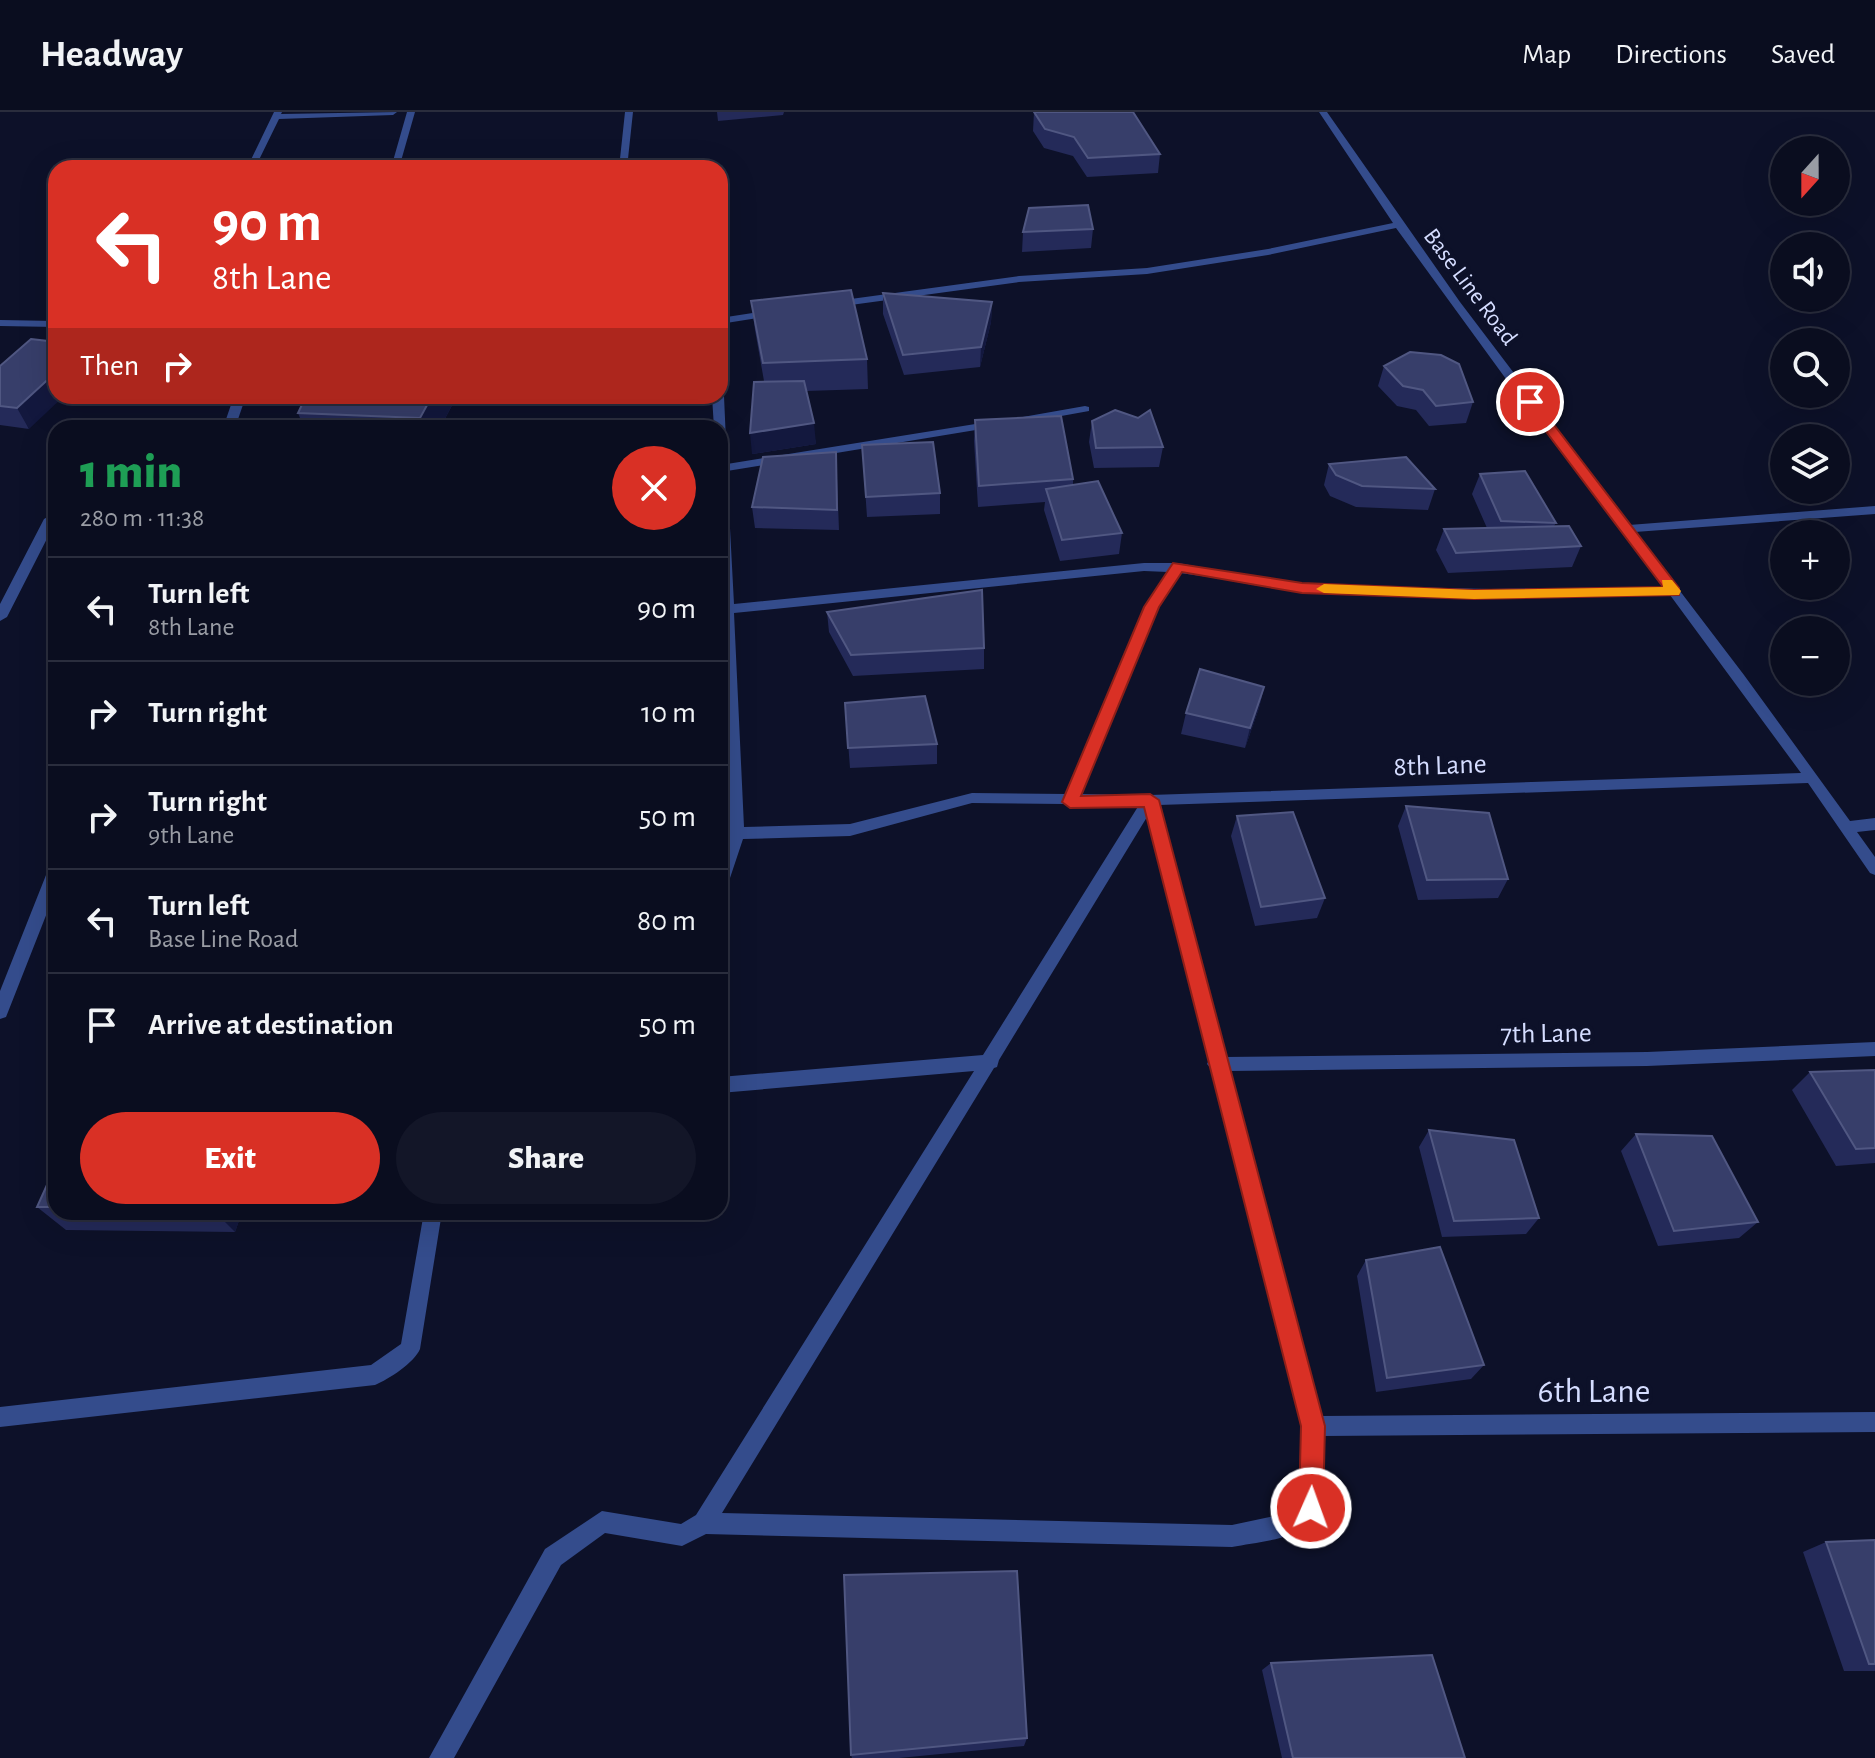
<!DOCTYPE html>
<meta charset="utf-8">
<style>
:root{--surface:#0a0d1f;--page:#131628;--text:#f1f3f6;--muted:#999ca4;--line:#2a2d3d;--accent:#d93025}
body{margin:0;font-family:"Alegreya Sans",sans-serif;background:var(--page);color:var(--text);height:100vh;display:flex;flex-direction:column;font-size:30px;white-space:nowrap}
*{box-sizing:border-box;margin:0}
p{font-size:26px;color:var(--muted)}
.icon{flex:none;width:44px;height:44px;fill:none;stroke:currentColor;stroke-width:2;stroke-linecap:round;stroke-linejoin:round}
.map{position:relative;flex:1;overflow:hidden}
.sheet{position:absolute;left:48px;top:308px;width:680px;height:800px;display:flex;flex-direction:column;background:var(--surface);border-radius:24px;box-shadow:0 8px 32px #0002,0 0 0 2px var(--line)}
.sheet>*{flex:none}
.guide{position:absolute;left:48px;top:48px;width:680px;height:244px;border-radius:24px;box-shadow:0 8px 32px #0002,0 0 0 2px var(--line);background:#d93025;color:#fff;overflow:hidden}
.needle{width:52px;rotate:201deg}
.tools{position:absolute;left:1770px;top:24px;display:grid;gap:16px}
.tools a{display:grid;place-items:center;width:80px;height:80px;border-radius:50%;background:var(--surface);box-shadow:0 8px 32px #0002,0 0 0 2px var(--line);font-size:40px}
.pin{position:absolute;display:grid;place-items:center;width:68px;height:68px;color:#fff;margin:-34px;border:4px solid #fff;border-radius:50%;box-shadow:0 2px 8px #0007}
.me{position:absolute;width:88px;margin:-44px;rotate:2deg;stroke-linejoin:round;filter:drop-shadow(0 0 6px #0008)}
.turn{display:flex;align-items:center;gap:28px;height:168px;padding:0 32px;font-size:36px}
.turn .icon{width:104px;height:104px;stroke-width:2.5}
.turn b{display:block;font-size:56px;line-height:68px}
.then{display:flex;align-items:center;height:76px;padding:0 32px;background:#0003;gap:16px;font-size:30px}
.round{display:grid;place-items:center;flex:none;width:84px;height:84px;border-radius:42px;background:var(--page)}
.head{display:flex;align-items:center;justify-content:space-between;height:136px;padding:0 32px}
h1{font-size:48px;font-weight:800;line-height:60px;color:#1e9e55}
.primary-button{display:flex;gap:16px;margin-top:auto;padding:16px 32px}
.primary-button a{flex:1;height:92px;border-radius:48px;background:var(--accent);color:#fff;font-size:32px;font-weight:800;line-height:92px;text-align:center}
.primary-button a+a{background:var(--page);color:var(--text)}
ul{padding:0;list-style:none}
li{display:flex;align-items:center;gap:24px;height:104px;padding:0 32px;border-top:2px solid var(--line)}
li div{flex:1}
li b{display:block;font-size:30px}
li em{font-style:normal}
header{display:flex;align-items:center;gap:48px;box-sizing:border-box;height:112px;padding:0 40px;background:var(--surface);border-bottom:2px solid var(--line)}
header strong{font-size:38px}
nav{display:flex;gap:44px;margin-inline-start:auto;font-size:28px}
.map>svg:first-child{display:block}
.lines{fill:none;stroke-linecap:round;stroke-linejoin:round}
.street{fill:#344c8c;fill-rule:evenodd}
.wall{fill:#242a59}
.shaded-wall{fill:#13183e}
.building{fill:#373e6a;stroke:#505782;stroke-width:2}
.route{fill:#d93025;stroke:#8d1f18;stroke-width:2}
.slow{fill:#f59e0b}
.labels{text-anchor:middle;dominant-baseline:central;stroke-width:8;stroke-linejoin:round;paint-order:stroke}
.far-street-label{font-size:24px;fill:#d5ddff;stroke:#0d1129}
.street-label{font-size:28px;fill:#d5ddff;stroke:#0d1129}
.near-street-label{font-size:34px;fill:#d5ddff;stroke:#0d1129}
</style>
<header>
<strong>Headway</strong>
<nav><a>Map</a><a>Directions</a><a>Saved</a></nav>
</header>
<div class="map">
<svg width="1875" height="1646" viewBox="0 0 1875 1646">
<rect width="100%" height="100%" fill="#0d1129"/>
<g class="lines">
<!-- street -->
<path class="street" d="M274,0H282L281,2L397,0L393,3L279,7L255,56H247Z
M407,0H415L399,56H391Z
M625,0H633L627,56H619Z
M1319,0H1327L1460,190L1629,413L1875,394V402L1635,420L1744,563L1850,709L1875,706V718L1857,720L1875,745V763L1870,761L1808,671L1159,693L1225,945L1647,940L1875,930V944L1647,954L1229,959L1321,1304L1875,1300V1320L1323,1324L1322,1396C1308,1428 1261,1429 1232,1435L706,1422L682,1434L605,1421L561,1453L454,1646H429L545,1437L602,1399L681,1412L696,1403L974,959L720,981V965L983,943L1139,693H1076L1070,695L1064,692L972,691L850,724L743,727L728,772L720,778V749L729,721L720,478V316H714L712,284H720V281L724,284L727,352L994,309L1000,312L994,315L727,359L734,492L1144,451H1178L1286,470L1353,474L1490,477L1664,475L1522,289L1396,116L1268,143L1147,162L1019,170L836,195L831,192L836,189L1019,164L1147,156L1268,137L1393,111ZM1144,459L1168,460L1145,495L1066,682L972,681L850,712L744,715L734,501ZM1180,461C1223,466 1265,477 1308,480C1428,488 1549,485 1670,483L1801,661L1150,683L1081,682L1158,495ZM1147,705L1209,948L1207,952L1212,958L1303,1314L1301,1391L1289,1401L1232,1413L722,1401L994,956L997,955L999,948Z
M773,198L778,201L777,203L720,212V206Z
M0,208L56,209V215L0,214Z
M234,284H246L235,316H223Z
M1085,294L1089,295V299L1017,312L1011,309L1017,306Z
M56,400V409L7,505L0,509V492L44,407Z
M56,752V778L8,900L6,905L0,907V879L48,758Z
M424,1100H442L420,1237C414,1251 389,1267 375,1273L0,1315V1295L371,1253L401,1232Z"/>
</g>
<!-- wall -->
<path class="wall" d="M717,0H784L783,3L718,9Z
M1034,0L1160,42L1158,61L1087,65L1073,44L1044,36L1033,19Z
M1093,117L1091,136L1022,140L1023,120Z
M883,181L992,190L991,210L980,255L904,263L883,202Z
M751,189L867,247L868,277L806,279L816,332L752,342L764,269L755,218Z
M0,254L29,317L0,313Z
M1384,254L1473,290L1466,311L1429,314L1416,298L1397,294L1378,274Z
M306,284H457L440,316H304L298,301Z
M1138,306L1163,335L1159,355L1094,356L1089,330L1092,309Z
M975,308L1073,367V373L1122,421L1119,442L1060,449L1044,398L1045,390L978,395L974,329Z
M862,333L940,381V402L867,405Z
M836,340L839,418L755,416L752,395Z
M1329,352L1435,377L1428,398L1356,395L1330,384L1324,373Z
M1480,362L1556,411L1554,414L1581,434L1572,455L1448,461L1436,438L1444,417L1487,416L1472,382Z
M827,500L984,536V557L853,564L829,520Z
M1264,575L1259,596L1245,636L1181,622L1186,601Z
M845,591L937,632V652L850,656Z
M1406,694L1508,767L1498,786L1418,788L1398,714Z
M1237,704L1325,786L1317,806L1255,814L1231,724Z
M1875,958V1051L1836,1054L1792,978L1810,960Z
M1429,1018L1539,1106L1526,1122L1442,1125L1419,1035Z
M1636,1022L1758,1110L1739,1126L1658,1134L1621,1039Z
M56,1053V1100H242L235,1120L66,1118L37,1095Z
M1366,1148L1484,1253L1471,1267L1376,1280L1357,1164Z
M1875,1428V1559H1844L1803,1440L1826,1430Z
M1271,1551L1465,1646H1282L1262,1558Z
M1027,1626L1024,1634L899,1646H852L851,1643Z"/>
<!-- shaded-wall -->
<path class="shaded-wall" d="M992,190L991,210L980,255L981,235Z
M56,260V284H64L29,317L17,296Z
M432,284H457L440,316H423L420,306Z
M814,311L816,332L752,342L750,321Z
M1264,575L1259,596L1245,636L1250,616Z
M215,1100H242L235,1120Z"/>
<!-- building -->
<path class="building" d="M1034,0H1133L1160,42L1088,46L1074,25L1045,17Z
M1088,93L1093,117L1023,120L1029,96Z
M851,178L867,247L763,251L751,189Z
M883,181L992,190L981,235L903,243Z
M31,227L56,230V260L17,296L0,294V254Z
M1410,240L1441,243L1459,252L1473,290L1436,294L1423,278L1403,274L1384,254Z
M804,269L814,311L750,321L754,270Z
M306,284H432L420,306L298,301Z
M1115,298L1138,306L1150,298L1163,335L1096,336L1092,309Z
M1061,304L1073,367L979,374L975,308Z
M933,330L940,381L866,385L862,333Z
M836,340L837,398L752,395L763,345Z
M1406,345L1435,377L1362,374L1336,363L1329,352Z
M1525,359L1556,411L1501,409L1480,362Z
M1098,369L1122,421L1062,428L1046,377Z
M1569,414L1581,434L1456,441L1444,417Z
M982,478L984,536L851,543L827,500Z
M1200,557L1264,575L1250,616L1186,601Z
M925,584L937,632L848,636L845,591Z
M1406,694L1489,701L1508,767L1427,768Z
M1293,700L1325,786L1261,795L1237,704Z
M1875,958V1036L1856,1037L1810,960Z
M1429,1018L1514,1028L1539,1106L1454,1109Z
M1636,1022L1712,1024L1758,1110L1674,1119Z
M56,1053V1095H37Z
M1440,1135L1484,1253L1387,1266L1366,1148Z
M1875,1428V1552H1869L1826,1430Z
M1017,1459L1027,1626L851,1643L844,1463Z
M1432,1543L1465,1646H1293L1271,1551Z"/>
<!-- route -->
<path class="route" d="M1526,288H1535L1679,476V483L1474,487L1302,481L1182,460L1159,495L1081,684L1150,682L1159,688L1325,1314L1323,1396L1319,1405L1311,1408L1302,1405L1299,1396L1301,1314L1144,695L1070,696L1062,690L1144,495L1173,451L1302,471L1474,478L1663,475L1526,293Z"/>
<!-- slow -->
<path class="slow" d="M1662,468H1672L1681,479L1679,483L1474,487L1324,481L1316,477L1324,472L1474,478L1663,475Z"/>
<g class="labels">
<!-- far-street labels -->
<g class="far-street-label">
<text transform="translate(1470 175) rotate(53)">Base Line Road</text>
</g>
<!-- street labels -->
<g class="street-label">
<text transform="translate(1440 654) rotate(-2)">8th Lane</text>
<text transform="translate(1546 922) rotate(-1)">7th Lane</text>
</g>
<!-- near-street labels -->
<g class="near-street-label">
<text x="1594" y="1280">6th Lane</text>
</g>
</g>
</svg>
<div class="tools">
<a><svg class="needle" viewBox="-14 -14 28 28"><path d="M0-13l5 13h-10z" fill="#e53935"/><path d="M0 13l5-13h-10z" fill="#999ca4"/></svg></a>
<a><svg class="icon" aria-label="sound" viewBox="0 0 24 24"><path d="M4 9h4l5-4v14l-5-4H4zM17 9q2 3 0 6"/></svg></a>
<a><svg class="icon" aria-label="search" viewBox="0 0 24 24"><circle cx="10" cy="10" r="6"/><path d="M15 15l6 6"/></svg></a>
<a><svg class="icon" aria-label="layers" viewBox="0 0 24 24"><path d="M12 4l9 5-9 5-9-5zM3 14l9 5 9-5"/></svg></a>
<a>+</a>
<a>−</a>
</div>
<div class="pin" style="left:1530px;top:290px;background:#d93025"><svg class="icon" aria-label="arrive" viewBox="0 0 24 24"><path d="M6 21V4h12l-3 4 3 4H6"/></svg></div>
<svg class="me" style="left:1311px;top:1396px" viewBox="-20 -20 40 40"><circle r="17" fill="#d93025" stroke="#fff" stroke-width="3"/><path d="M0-11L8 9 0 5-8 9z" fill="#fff"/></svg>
<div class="guide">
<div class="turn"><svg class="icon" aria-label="left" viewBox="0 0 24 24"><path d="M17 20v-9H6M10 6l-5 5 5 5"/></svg><div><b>90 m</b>8th Lane</div></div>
<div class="then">Then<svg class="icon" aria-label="right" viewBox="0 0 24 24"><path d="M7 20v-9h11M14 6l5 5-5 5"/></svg></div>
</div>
<section class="sheet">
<div class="head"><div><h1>1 min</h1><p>280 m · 11:38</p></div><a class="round" style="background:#d93025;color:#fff"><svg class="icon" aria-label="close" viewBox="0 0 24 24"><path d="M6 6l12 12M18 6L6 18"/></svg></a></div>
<ul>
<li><svg class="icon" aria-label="left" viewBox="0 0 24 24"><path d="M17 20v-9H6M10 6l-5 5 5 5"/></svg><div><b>Turn left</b><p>8th Lane</p></div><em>90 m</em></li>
<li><svg class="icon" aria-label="right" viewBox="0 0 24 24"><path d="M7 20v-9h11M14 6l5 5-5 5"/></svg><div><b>Turn right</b></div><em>10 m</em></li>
<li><svg class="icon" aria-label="right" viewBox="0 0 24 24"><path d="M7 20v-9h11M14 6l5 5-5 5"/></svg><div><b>Turn right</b><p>9th Lane</p></div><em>50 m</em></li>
<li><svg class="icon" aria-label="left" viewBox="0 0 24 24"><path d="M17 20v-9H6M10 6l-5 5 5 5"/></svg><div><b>Turn left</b><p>Base Line Road</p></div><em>80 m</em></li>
<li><svg class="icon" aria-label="arrive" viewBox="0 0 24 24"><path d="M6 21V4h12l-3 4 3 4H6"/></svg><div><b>Arrive at destination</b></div><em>50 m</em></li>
</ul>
<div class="primary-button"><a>Exit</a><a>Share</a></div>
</section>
</div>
